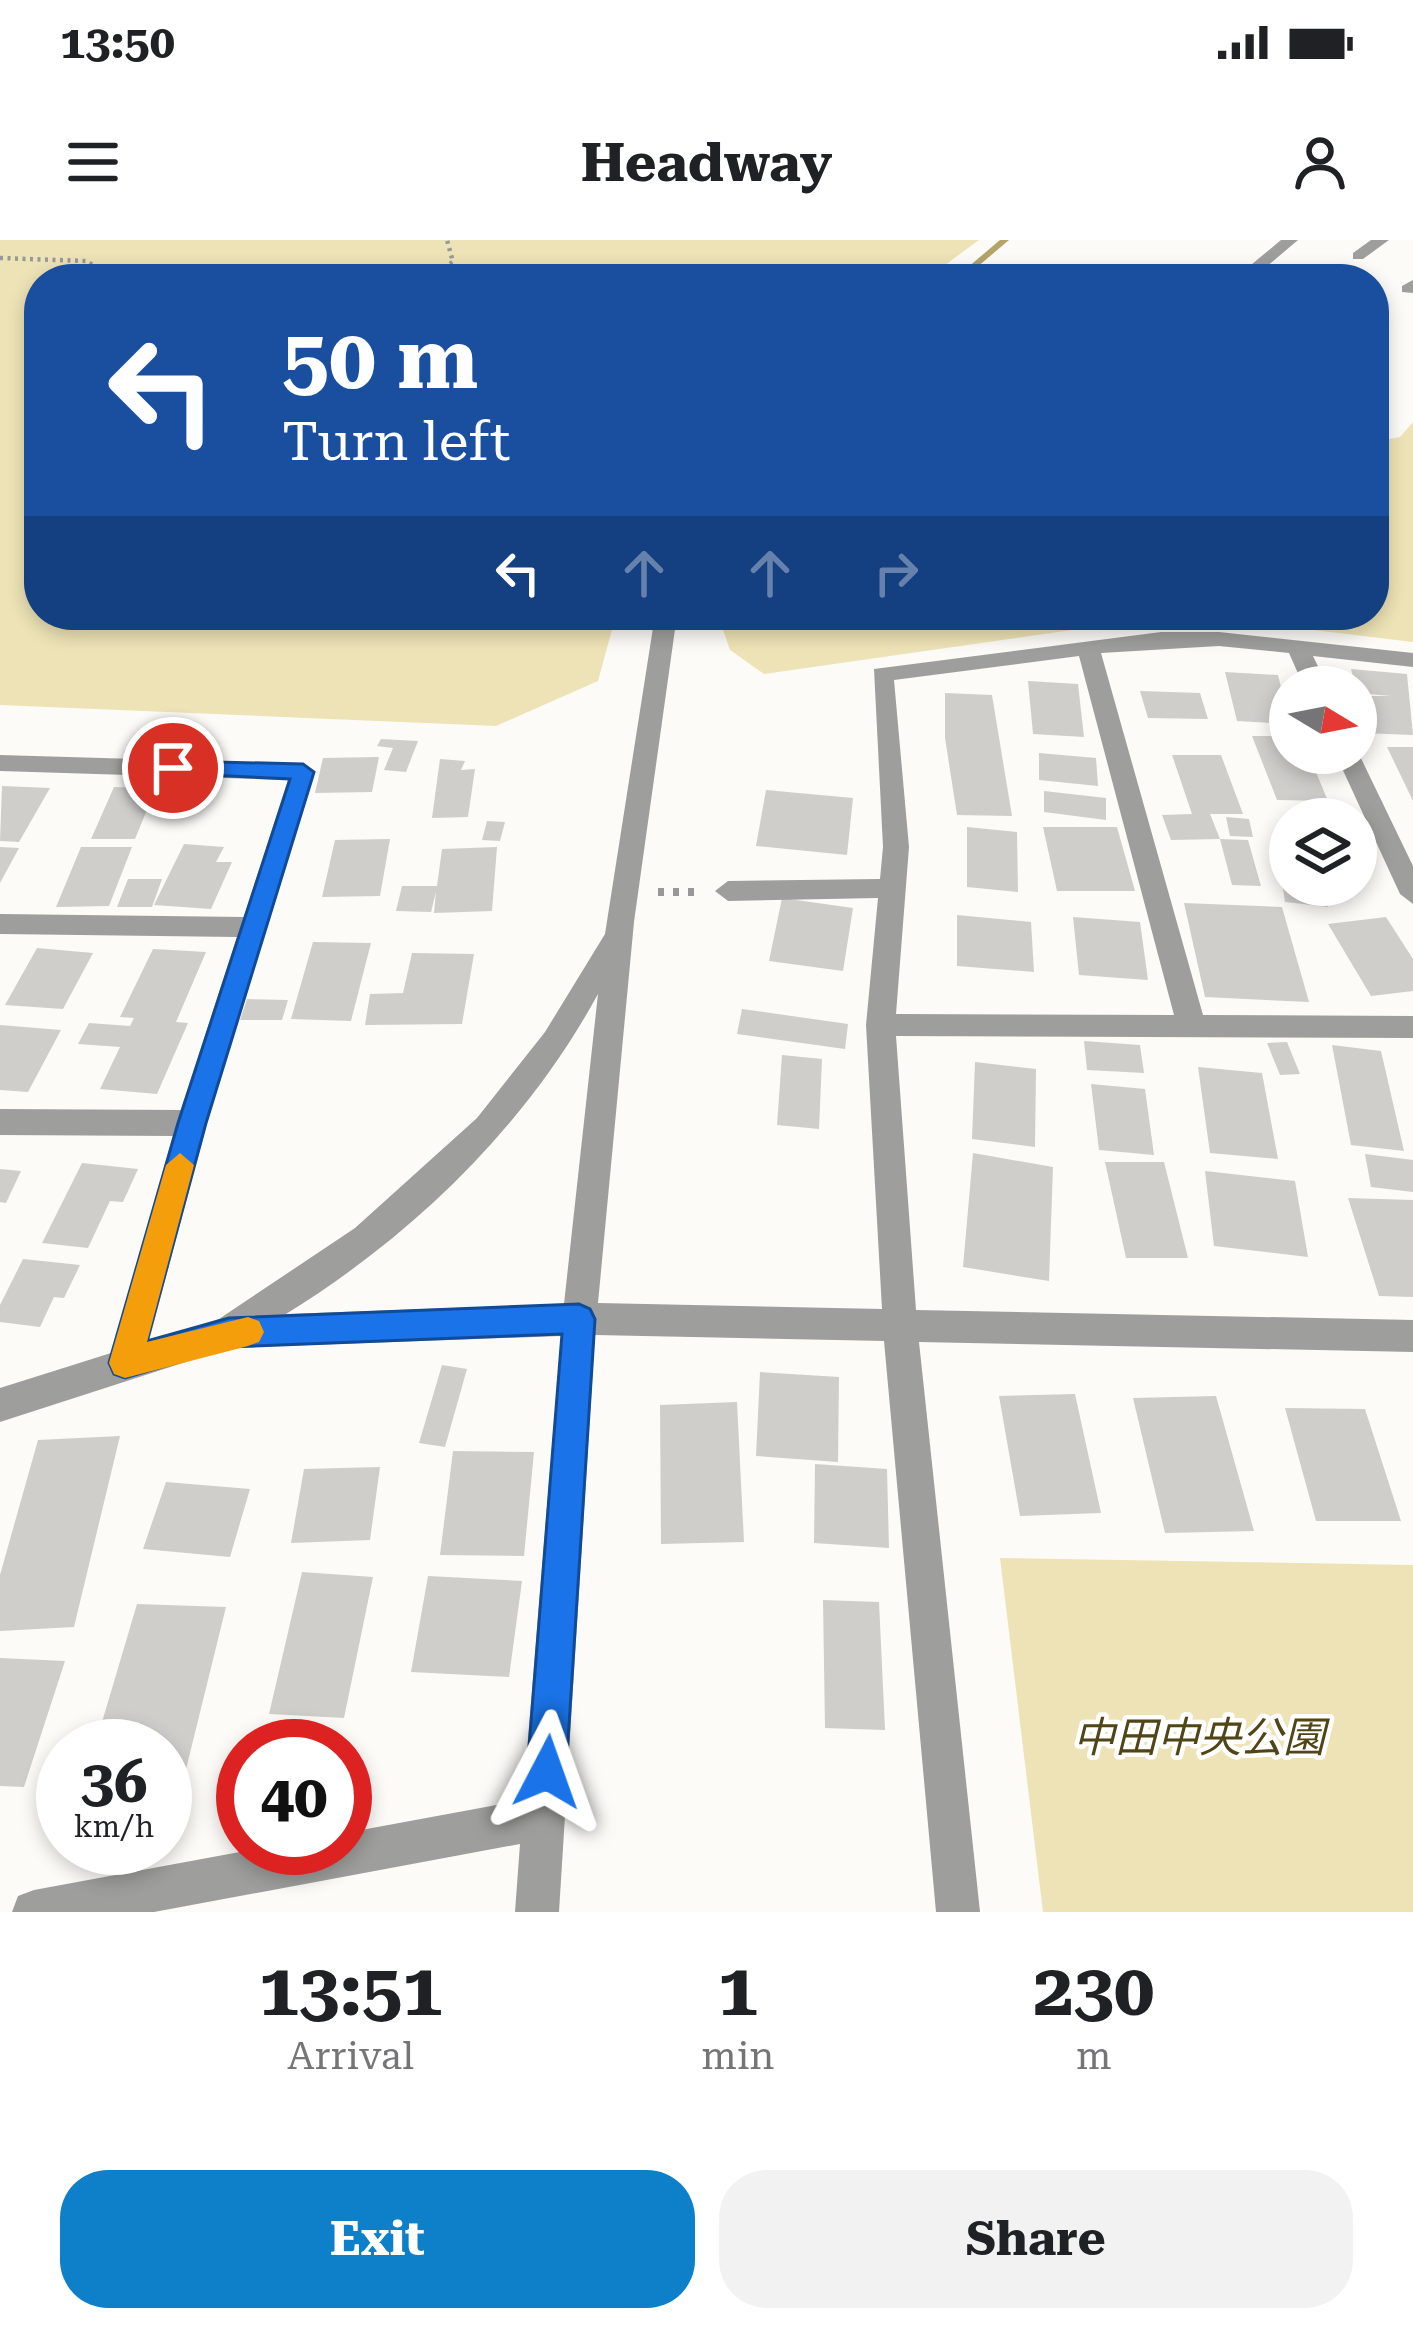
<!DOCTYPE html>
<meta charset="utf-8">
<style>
:root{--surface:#fff;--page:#f2f2f2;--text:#202124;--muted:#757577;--accent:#0d80c9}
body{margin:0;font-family:"Roboto Serif","Noto Sans JP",serif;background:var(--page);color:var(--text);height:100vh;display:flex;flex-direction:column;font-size:45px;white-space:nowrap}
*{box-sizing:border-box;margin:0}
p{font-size:39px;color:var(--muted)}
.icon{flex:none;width:66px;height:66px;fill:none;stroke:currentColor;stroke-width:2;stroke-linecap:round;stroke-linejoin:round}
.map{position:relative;height:1672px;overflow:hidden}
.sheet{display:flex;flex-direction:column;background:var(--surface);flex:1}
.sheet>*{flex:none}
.top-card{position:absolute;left:24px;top:24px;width:1365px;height:366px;border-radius:48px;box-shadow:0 6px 18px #0003;background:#1a4fa0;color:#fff;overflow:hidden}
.needle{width:78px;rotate:100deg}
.controls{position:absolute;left:1269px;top:426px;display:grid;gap:24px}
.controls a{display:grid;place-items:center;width:108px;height:108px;border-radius:50%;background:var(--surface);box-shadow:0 6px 18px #0003;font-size:60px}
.speed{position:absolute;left:36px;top:1479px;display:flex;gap:24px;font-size:60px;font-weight:700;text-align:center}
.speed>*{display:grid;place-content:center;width:156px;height:156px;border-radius:50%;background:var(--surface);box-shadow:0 6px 18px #0003;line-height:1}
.speed small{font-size:30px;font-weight:400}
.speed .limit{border:18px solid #d22;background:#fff;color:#111}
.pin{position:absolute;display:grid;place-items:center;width:102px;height:102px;color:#fff;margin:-51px;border:6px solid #fff;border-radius:50%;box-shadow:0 3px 12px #0007}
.me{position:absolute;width:132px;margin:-66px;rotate:4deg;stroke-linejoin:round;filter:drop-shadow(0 0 9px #0008)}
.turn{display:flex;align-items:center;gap:42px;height:252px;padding:0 60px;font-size:54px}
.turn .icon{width:156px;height:156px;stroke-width:2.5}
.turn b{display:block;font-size:84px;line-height:102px}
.lanes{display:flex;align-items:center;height:114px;padding:0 60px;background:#0003;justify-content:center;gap:60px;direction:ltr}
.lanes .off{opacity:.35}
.eta{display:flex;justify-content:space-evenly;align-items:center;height:204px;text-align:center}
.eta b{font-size:72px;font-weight:700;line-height:84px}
.primary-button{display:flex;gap:24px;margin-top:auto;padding:24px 60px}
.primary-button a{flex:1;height:138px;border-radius:48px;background:var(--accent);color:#fff;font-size:48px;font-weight:700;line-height:138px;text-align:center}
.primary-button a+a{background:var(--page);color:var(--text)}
.status{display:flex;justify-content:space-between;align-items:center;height:84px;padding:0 60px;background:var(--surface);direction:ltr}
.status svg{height:33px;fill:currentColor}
header{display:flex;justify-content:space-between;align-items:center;height:156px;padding:0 60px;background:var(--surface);font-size:54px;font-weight:700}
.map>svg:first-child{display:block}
.green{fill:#eee3b6}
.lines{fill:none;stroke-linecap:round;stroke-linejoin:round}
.stream{fill:#b4a469;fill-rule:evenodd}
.building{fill:#cfcecb}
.path-far1{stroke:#999896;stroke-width:4.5;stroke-dasharray:3 4.5;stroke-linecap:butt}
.path{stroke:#999896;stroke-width:8;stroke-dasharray:6 9;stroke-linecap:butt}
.minor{fill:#9e9e9c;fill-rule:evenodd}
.route{fill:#1a73e8;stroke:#114b97;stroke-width:3}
.slow{fill:#f59e0b}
.labels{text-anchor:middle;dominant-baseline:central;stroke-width:9;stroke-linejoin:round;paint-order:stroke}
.near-park-label{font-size:42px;font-style:italic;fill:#504516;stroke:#fff}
</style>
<div class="status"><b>13:50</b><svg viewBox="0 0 49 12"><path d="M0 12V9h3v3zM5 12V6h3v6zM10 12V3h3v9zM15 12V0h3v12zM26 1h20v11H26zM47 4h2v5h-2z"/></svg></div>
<header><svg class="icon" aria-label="menu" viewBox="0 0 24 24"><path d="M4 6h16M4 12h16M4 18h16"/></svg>Headway<svg class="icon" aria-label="person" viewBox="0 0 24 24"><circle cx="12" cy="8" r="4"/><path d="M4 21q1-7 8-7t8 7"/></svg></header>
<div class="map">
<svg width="1413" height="1672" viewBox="0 0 1413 1672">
<rect width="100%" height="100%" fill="#fcfbf8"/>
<!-- green -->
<path class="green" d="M0,0H979L926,39H39V375H616L598,441L496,486L0,465Z
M1413,182V402L1190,375H1374V202L1400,197Z
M718,375H1178L764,434L730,410Z
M1000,1318L1413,1325V1672H1043Z"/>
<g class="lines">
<!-- stream -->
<path class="stream" d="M1000,0H1009L963,39H954Z"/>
</g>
<!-- building -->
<path class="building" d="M1351,429L1407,434L1413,495L1361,493L1356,456H1391L1357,453Z
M1225,432L1278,435L1290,484L1237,481Z
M1028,441L1078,444L1084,497L1033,494Z
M1140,451L1200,453L1208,479L1148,478Z
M945,453L992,455L1012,576L957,575L945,498Z
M1252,496H1290V513H1308L1328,561L1277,560Z
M381,499L418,501L406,532L384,530L393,508L377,506Z
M1387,507H1413V561Z
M1039,513L1096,518L1098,546L1039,540Z
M1172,515H1221L1243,574H1210L1220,599L1248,600L1261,646L1232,645L1220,599L1171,600L1162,575L1192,574Z
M379,517L372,552L315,553L323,518Z
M440,519L465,521L461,530L475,529L468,577L432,578Z
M2,546L50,548L19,602L0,601Z
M114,547L156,548L135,599H91Z
M766,550L853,558L847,615L756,606Z
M1044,551L1106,558V580L1044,572Z
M1226,577L1249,579L1253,597L1230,596Z
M487,581L505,582L500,601L482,600Z
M967,587L1017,592L1018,652L967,647Z
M1043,587H1117L1135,651H1057Z
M390,599L380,656L322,657L335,600Z
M184,604L224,607L216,622H232L211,669L154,665Z
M0,607L19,608L0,643Z
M81,607H132L109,666L56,667Z
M497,607L492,671L434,673L436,652L431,672L396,671L402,646H437L442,609Z
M128,639H162L152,667H117Z
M1282,642L1324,646L1328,667L1285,662Z
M782,658L853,668L843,731L769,721Z
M1184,663L1282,667L1309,762L1205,757Z
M957,675L1031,682L1034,732L957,726Z
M1073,677L1140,682L1148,740L1079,735Z
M1386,677L1413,719V751L1371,756L1328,684Z
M313,702L371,703L351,781L291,779Z
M37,708L93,713L63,769L5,765Z
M153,709L206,712L176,782L188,783L157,854L100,849L120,807L78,804L89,783L130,786L134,778L120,777Z
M412,713L474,714L462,784L365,785L370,754L403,753Z
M247,759L288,760L282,780H240Z
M742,769L848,784L845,809L737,794Z
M0,785L61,790L28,852L0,850Z
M1084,801L1140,805L1144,833L1087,830Z
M1287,802L1300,834L1280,835L1267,803Z
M1332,805L1381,811L1404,911L1351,905Z
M782,815L822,819L819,889L777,885Z
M975,822L1036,829L1035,907L972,899Z
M1198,827L1262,833L1278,919L1210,913Z
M1091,844L1145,849L1154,915L1099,910Z
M973,913L1053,927L1049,1041L963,1027Z
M1365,914L1413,920V952L1371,947Z
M1105,922H1164L1188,1018H1126Z
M82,923L138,929L123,962L110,961L88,1008L42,1003Z
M0,929L21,931L6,963L0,962Z
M1205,931L1295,941L1308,1017L1214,1006Z
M1348,958L1413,960V1057L1379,1056Z
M23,1019L80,1025L64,1058L54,1057L40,1087L0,1082V1065Z
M442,1125L467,1129L445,1207L419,1203Z
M760,1132L839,1137L838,1222L756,1216Z
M1075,1154L1101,1273L1020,1276L999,1156Z
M1216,1156L1254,1291L1165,1293L1133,1158Z
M737,1162L744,1302L661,1304L660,1165Z
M1285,1168L1365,1169L1401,1281H1316Z
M120,1196L74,1387L0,1391V1335L38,1200Z
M453,1211L534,1212L524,1316L440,1315Z
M815,1224L887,1229L889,1308L814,1303Z
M380,1227L370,1300L291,1303L304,1229Z
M166,1242L250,1249L230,1317L143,1309Z
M302,1332L373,1337L344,1478L269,1474Z
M428,1336L522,1341L509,1437L411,1432Z
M823,1360L879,1362L885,1490L825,1488Z
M137,1364L226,1367L173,1582L165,1581V1506H100L102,1499H97Z
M0,1418L65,1421L24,1547L0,1546Z"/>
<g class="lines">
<!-- path-far1 -->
<path class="path-far1" d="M0,18L86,21L116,39
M424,39L453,22L447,0"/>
<!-- path -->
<path class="path" d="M658,652H697"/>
<!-- minor -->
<path class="minor" d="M1281,0H1298L1252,39H1234Z
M1371,0H1389L1363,19H1353V13Z
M1413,40V53L1402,52V46Z
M655,375H677L634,682L598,1063L882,1069L866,785L878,658L728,661L715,651L728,641L880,639L883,607L874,429L1161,392H1219L1413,413V427L1313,416L1328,447H1304L1289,413L1219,406L1101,413L1203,775L1413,776V798L896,796L916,1070L1413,1080V1112L919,1102L980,1672H936L884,1101L595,1095L559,1672H515L520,1604L154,1672H12L18,1656L34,1650L261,1608H345V1593L523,1560L561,1096L229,1108L0,1182V1148L111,1113L173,896L0,895V869L181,870L237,697L0,694V674L244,677L288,540L0,531V515L303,524L315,532L207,883L149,1101L219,1079L355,988L477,878L545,792L605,694ZM1079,416L1174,775L896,774L909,607L894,440ZM598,754L564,1064L286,1074C414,995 526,886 598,754Z
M1356,508L1413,626V664L1400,654L1335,513H1356Z"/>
</g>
<!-- route -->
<path class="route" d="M173,521L303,524L314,532L206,883L147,1101L229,1078L579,1064L590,1069L595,1079L566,1532L560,1546L547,1552L533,1546L527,1532L562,1094L229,1107L125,1138L114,1134L109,1123L178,883L290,539L166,533L162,528Z"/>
<!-- slow -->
<path class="slow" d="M180,913L194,925L147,1102L248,1077L259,1081L264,1092L259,1102L248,1106L125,1138L114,1134L109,1123L166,925Z"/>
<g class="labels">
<!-- near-park labels -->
<g class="near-park-label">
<text x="1199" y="1497">中田中央公園</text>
</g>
</g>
</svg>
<div class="controls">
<a><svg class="needle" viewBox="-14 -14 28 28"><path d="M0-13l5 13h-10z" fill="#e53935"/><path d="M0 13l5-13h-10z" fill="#757577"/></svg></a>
<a><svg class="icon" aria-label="layers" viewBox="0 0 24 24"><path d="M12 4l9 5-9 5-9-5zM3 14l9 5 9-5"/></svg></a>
</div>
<div class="speed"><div>36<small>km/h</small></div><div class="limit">40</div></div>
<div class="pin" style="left:173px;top:528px;background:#d93025"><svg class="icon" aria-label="arrive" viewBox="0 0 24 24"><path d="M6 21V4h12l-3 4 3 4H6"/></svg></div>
<svg class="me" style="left:547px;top:1532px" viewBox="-20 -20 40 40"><path d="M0-17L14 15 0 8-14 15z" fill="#1a73e8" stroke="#fff" stroke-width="4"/></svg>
<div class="top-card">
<div class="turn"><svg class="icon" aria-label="left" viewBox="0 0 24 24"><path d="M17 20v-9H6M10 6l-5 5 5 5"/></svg><div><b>50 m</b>Turn left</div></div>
<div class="lanes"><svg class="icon" aria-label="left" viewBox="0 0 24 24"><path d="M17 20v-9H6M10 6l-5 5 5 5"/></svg><svg class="icon off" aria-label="ahead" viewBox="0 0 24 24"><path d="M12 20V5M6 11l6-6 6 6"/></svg><svg class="icon off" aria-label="ahead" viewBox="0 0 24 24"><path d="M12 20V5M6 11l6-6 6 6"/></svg><svg class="icon off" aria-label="right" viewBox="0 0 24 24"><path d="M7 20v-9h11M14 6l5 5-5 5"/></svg></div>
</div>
</div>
<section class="sheet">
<div class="eta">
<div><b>13:51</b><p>Arrival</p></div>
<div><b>1</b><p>min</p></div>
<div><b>230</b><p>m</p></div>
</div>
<div class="primary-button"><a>Exit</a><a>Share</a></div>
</section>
